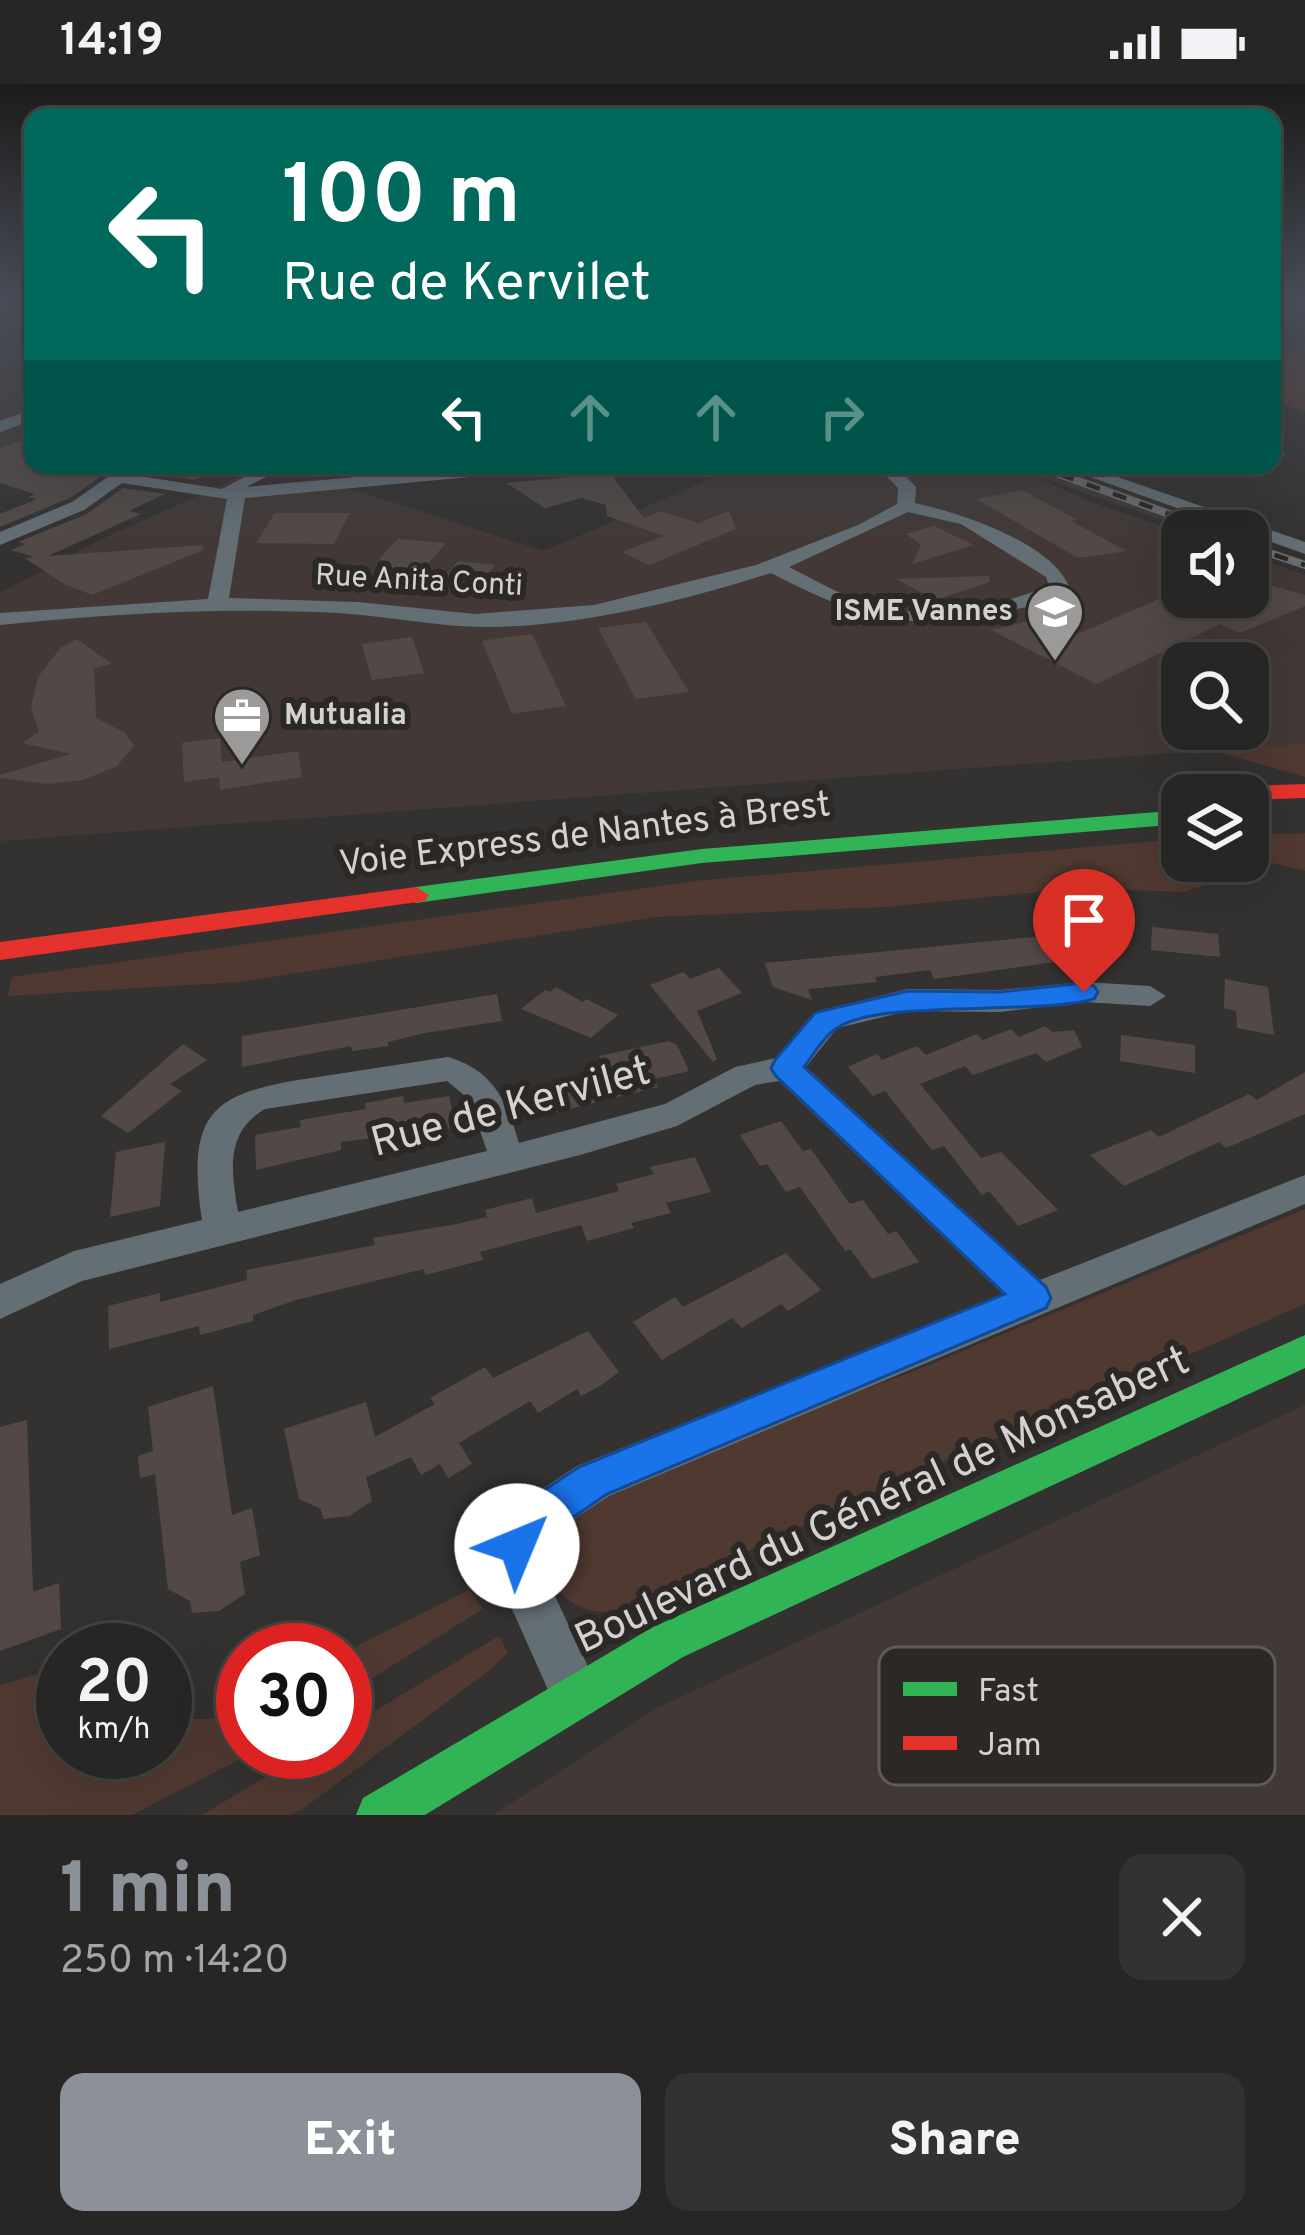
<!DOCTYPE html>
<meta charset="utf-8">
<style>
:root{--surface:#272625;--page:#333232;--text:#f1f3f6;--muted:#a4a5a7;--line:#434342;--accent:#8c9099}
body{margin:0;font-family:Overpass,sans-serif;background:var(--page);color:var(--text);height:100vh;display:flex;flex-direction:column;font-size:45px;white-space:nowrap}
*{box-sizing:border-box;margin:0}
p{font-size:39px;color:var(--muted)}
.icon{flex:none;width:66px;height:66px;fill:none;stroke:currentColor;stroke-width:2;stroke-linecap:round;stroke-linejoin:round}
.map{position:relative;height:1731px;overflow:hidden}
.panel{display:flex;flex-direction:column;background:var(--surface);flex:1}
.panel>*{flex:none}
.guide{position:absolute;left:24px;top:24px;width:1257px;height:366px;border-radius:24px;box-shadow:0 12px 48px #0002,0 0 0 3px var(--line);background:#00695c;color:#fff;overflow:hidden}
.tools{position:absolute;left:1161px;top:426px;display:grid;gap:24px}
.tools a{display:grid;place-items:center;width:108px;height:108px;border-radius:24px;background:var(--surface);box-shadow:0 12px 48px #0002,0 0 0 3px var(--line);font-size:60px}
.speed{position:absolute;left:36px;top:1539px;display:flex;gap:24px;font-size:60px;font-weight:700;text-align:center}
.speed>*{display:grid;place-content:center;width:156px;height:156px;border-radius:50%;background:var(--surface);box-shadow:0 12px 48px #0002,0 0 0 3px var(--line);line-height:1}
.speed small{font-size:30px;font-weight:400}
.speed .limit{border:18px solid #d22;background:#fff;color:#111}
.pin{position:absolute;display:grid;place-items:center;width:102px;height:102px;color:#fff;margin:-123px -51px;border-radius:50% 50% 50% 0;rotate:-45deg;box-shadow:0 0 12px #0007}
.pin .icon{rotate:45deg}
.me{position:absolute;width:132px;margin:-66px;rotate:45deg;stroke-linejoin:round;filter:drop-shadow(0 0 9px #0008)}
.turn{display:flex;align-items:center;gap:42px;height:252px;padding:0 60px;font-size:54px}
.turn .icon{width:156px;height:156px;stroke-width:2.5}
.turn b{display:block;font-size:84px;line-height:102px}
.lanes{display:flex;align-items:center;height:114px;padding:0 60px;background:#0003;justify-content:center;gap:60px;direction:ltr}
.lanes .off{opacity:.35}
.round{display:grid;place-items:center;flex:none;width:126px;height:126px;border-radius:24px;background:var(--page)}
.summary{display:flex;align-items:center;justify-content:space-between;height:204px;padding:0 60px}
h1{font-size:72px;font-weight:800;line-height:90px;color:var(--accent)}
.button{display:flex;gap:24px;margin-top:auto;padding:24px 60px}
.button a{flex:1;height:138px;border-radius:24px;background:var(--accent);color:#fff;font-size:48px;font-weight:800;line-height:138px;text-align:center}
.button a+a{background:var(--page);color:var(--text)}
.status{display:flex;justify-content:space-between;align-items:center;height:84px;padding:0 60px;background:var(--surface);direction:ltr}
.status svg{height:33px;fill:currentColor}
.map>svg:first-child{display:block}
.built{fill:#423937;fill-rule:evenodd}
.green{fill:#503931}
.building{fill:#524946}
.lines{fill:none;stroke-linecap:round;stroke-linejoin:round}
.street{fill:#646f75;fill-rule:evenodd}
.fast{fill:#30b455;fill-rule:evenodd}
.jam{fill:#e5322d;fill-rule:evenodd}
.rail-casing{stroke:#6b6e71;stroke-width:8}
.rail{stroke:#2b2826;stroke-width:4.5;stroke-dasharray:14;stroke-linecap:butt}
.route{fill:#1a73e8;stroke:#114b97;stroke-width:3}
.labels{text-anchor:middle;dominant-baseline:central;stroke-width:12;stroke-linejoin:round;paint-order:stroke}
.far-street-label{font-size:30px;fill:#d4d2d1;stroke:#2b2826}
.far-poi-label{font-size:30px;font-weight:bold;fill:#d4d2d1;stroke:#2b2826;text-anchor:end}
.street-label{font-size:36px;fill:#d4d2d1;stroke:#2b2826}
.near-street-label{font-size:42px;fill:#d4d2d1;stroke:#2b2826}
.key{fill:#2b2826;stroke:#5e5b59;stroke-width:3}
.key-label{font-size:33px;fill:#d4d2d1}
</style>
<div class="status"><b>14:19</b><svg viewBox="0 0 49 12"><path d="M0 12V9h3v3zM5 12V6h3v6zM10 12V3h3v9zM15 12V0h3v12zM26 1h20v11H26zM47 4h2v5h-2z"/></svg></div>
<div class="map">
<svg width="1305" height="1731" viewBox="0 0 1305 1731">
<rect width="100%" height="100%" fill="#343231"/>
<!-- built -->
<path class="built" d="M0,216H33V381H47L0,399Z
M743,381H1050L1227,447H1195L1030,390L1091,418L1182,449V513H1248V472L1305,491V659L0,757V509L100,456L239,393L249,403L320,395L544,467ZM1182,579H1248V645H1182Z
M1305,1321V1731H493L659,1623Z"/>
<!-- green -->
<path class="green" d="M1305,261V328L1273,317L1285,295L1272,291V273Z
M1305,659V693L1212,666Z
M1305,749V787L1273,779L1184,808L1082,804L884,823L657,833L240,898L8,912L12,893L694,797L1182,755V777H1248V751Z
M1305,1125V1220L901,1396L619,1527C583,1533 543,1511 550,1469C553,1449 570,1434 584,1422L771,1339L912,1288Z
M469,1506L483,1525L345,1611V1568Z
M499,1552L508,1569L490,1586L304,1724L291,1731H202L307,1668H345V1645Z
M63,1583V1668H165V1635H211L243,1619V1668H254L132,1731H0V1601Z"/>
<!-- building -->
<path class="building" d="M33,352V381H117L70,414L0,443V430L37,415L28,413L35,410L0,399V364Z
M149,381H229L195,396L144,388Z
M604,381L644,434L660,427L698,439L729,427L736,445L649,481L622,468L664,452L607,432L606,421L582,414L545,424L506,399L603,390Z
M123,404L165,410L129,427L141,430L48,472L203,461L204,466L92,511L64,500L25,474L34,473L11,466L25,460L18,458L87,430Z
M1023,406L1077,436L1071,437L1126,467L1078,474L976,415Z
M275,429H350L334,460L256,459Z
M934,442L974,461L912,480L921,461L906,450Z
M398,455L446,459L418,491L393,493L386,491L380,474Z
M458,477L495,481L473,509L435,505Z
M989,492L990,498L935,516L896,495Z
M1266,500L1305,511V522L1240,549L1220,540L1096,600L991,546L1036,535L1066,555L1182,505V513H1248V502Z
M646,538L649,543L689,608L636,615L598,544Z
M532,550L566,622L512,630L482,557Z
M412,553L424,589L372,596L362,560Z
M77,555L112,580L94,584L96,634L125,649L134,662L117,682L83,696L48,700L0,694V691L71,670L22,659L39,648L31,623L38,593L61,563Z
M220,654L222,678L298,667L302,693L220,706L219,693L184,698L182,659Z
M1152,843L1218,850L1220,873L1151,866Z
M1105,846L1120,869L934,895L930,886L875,893L877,898L808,905L812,916L773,903L765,879Z
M719,884L742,909L697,927L717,975L713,978L650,901L684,888L690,895Z
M1225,895L1268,903L1274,951L1237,944L1236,927L1224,924Z
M556,903L583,918L586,915L618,931L591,954L521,925L545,906L550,908Z
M497,910L502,937L425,949L388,958V962L352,967L351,962L242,983V952Z
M1045,942L1052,948L1074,946L1082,963L1046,978L1036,969L973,991L965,982L920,1000L981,1074L1001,1068L1058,1126L1018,1142L989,1107L982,1111L944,1062L932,1066L885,1007L873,1012L848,983L877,970L882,976L917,962L926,971L977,950L983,956L1011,945L1019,953Z
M1121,951L1195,961V989L1120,977Z
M669,957L677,961L689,987L654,995L658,1003L545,1031L536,1005L607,990L599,972Z
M183,960L207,976L170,1000L182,1007L128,1049L101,1032Z
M1305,988V1030L1226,1064L1219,1058L1124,1102L1090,1071L1151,1046L1159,1053L1249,1010L1257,1016Z
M403,1012L404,1019L449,1012L456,1044L341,1058V1066L256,1086L255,1051L301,1043L300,1036L366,1025L365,1019Z
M781,1037L803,1067L811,1065L850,1120L863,1116L888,1150L896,1147L919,1178L872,1195L850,1165L845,1167L800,1103L786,1108L767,1080L760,1082L740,1051Z
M165,1058L160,1122L110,1133L116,1068Z
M695,1073L711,1108L666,1119L671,1129L631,1139L634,1144L587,1157L581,1141L480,1168L483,1176L425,1191L424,1185L296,1216L253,1231V1237L200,1251L199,1242L109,1265L108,1222L160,1209V1218L247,1196L246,1186L375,1161L373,1154L457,1140L487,1133L485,1126L532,1114L536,1129L619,1107L616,1100L654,1090L650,1083Z
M786,1169L821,1206L788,1227L781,1220L742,1244L732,1234L662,1276L633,1238L675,1213L683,1223Z
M588,1247L619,1288L600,1302L581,1312L577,1305L538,1329L530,1317L459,1359L472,1380L448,1394L440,1380L421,1391L411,1373L366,1393L372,1417L349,1432L323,1435L321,1425L299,1415L284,1345L366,1318L375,1353L435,1320L430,1314L485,1283L493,1294Z
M213,1302L232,1431L252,1424L260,1471L240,1478L245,1510L219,1527L192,1529L190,1517L168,1505L155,1390L140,1394L138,1372L153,1367L148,1323Z
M27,1336L33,1508L59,1499L61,1545L0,1567V1343Z"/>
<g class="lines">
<!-- street -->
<path class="street" d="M1285,220V226L1272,230V222Z
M33,325V336L0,348V337Z
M1272,365L1283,367L1285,371L1272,375Z
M125,381H145L133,391L222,405L267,381H291L246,403L487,381H553L544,386L245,414L229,514L358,518L475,530L594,521L756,481L858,441L897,420L898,404L876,381H895L916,403L915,419C960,429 1054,459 1070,505C1053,521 1024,523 1001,528C896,548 864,536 771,489C681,517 587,541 493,543C441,544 390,532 338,529C225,523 113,529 0,541V529L208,515L227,415L122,399L84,426L0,461V448L72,418ZM908,428L961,440L1046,493L1049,502C1003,521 933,535 883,524C850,517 819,498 789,483Z
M1057,381H1083L1305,458V470Z
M1084,898L1150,902L1166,912L1150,922L1084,918L1000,928L908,927L837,944L806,983L1040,1196L1305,1091V1120L609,1412L553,1449L541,1466L553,1508L601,1610L594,1628L576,1635L558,1628L507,1514L494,1462L521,1419L577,1382L1004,1211L779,997L755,1001L677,1042L580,1071L82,1197L0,1235V1200L74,1167L202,1136C185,1023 215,1008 318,993C361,986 405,980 448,973C493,986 506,1016 519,1059L665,1020L735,983L776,974L815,928L908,905L1000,906ZM447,997L469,1015L487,1067L238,1128C231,1087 225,1048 265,1025Z"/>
<!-- fast -->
<path class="fast" d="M1182,726V740L702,779L416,819L403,811L416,803L702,765Z
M1305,1251V1284L683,1573L425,1731H356L363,1714L653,1543Z"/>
<!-- jam -->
<path class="jam" d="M1305,700V714L1248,716V711H1185L1197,704Z
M416,803L429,811L425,817L0,876V858Z"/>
<defs>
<path id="rail" d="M1034,381L1216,447
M1248,462L1305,481"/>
</defs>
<!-- rail casing -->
<use href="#rail" class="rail-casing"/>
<!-- rail -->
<use href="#rail" class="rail"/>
</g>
<!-- sky -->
<linearGradient id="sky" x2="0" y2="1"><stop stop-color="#1d1c1b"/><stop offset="0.47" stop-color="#4a4f5a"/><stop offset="1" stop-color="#4a4f5a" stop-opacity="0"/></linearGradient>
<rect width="1305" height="459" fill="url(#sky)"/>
<!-- route -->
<path class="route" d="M1084,899L1094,902L1098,908L1094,915C1032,932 874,914 834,946C822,955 813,971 804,983L1046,1203L1051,1214L1046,1224L607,1410L552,1448L532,1476L517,1482L502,1476L496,1462L523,1420L579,1383L1005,1210L775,991L771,984L775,976L815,929L826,926L908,907L1000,908Z"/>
<!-- icons -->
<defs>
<symbol id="university-pin" viewBox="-11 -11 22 30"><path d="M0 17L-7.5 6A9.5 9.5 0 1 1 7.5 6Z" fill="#9c9a99" stroke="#2b2826"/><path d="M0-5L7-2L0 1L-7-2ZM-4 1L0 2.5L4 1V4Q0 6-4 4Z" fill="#fff"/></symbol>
<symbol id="office-pin" viewBox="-11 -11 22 30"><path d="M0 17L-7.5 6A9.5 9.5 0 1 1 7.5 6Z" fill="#9c9a99" stroke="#2b2826"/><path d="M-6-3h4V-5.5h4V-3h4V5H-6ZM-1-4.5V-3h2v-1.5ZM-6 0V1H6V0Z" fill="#fff"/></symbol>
</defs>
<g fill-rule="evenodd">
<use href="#university-pin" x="1022" y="495" width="66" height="90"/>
<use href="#office-pin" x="209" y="599" width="66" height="90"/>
</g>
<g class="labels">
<!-- far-street labels -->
<g class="far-street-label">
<text transform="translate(419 498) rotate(3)">Rue Anita Conti</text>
</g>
<!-- far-poi labels -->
<g class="far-poi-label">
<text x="1013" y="528">ISME Vannes</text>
<text x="284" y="632" text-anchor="start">Mutualia</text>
</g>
<!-- street labels -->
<g class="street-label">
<text transform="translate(585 752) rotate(-7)">Voie Express de Nantes à Brest</text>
</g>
<!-- near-street labels -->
<g class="near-street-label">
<text transform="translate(511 1025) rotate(-15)">Rue de Kervilet</text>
<text transform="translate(883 1418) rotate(-25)">Boulevard du Général de Monsabert</text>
</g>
</g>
<!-- legend -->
<rect x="879" y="1563" width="396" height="138" rx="18" class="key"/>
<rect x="903" y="1598" width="54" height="14" fill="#30b455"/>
<rect x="903" y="1652" width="54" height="14" fill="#e5322d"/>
<g class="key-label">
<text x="978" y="1617">Fast</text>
<text x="978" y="1671">Jam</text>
</g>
</svg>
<div class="tools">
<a><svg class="icon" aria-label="sound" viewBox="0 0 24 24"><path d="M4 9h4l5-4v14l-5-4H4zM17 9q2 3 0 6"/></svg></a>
<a><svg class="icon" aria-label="search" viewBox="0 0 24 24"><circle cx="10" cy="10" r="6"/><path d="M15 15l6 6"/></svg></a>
<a><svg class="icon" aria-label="layers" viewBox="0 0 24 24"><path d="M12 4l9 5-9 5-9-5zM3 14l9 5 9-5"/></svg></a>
</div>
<div class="speed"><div>20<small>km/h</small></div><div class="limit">30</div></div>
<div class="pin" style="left:1084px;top:908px;background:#d93025"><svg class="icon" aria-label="arrive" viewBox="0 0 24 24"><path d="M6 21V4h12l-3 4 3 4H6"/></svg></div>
<svg class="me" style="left:517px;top:1462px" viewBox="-20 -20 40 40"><circle r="19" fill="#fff"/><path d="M0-13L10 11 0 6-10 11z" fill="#1a73e8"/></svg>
<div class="guide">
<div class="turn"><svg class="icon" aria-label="left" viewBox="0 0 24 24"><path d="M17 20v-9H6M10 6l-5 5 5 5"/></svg><div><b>100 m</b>Rue de Kervilet</div></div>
<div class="lanes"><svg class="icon" aria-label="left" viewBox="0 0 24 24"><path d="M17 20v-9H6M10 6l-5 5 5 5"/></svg><svg class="icon off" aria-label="ahead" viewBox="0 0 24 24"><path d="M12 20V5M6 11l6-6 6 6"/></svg><svg class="icon off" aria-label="ahead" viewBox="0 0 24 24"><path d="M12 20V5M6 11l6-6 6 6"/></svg><svg class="icon off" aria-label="right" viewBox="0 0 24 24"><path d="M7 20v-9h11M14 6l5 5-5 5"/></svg></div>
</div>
</div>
<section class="panel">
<div class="summary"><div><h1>1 min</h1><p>250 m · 14:20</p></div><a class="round"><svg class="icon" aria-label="close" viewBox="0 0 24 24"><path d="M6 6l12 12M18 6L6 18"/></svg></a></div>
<div class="button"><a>Exit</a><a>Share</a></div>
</section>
